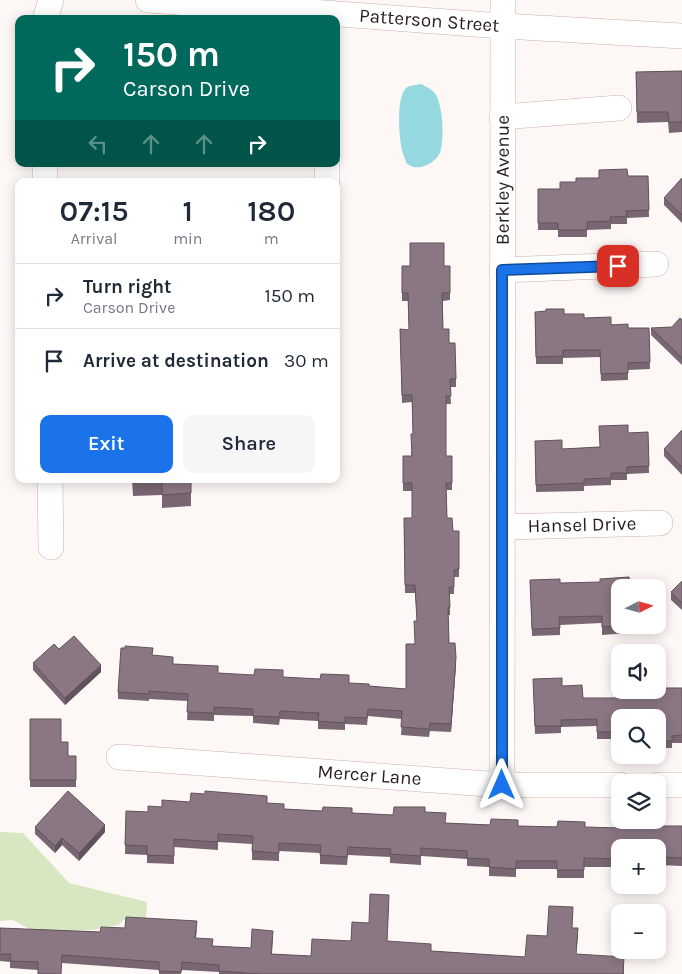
<!DOCTYPE html>
<meta charset="utf-8">
<style>
:root{--surface:#fff;--page:#f6f6f7;--text:#1f2937;--muted:#747a83;--line:#e0e1e3;--accent:#1a73e8}
body{margin:0;font-family:Karla,sans-serif;background:var(--page);color:var(--text);height:100vh;display:flex;flex-direction:column;font-size:19px;white-space:nowrap}
*{box-sizing:border-box;margin:0}
p{font-size:16px;color:var(--muted)}
.icon{flex:none;width:28px;height:28px;fill:none;stroke:currentColor;stroke-width:2;stroke-linecap:round;stroke-linejoin:round}
.map{position:relative;flex:1;overflow:hidden}
.drawer{position:absolute;left:15px;top:178px;width:325px;height:305px;display:flex;flex-direction:column;background:var(--surface);border-radius:10px;box-shadow:0 2px 12px #0003}
.drawer>*{flex:none}
.hud{position:absolute;left:15px;top:15px;width:325px;height:152px;border-radius:10px;box-shadow:0 2px 12px #0003;background:#00695c;color:#fff;overflow:hidden}
.needle{width:32px;rotate:84deg}
.buttons{position:absolute;left:611px;top:579px;display:grid;gap:10px}
.buttons a{display:grid;place-items:center;width:55px;height:55px;border-radius:10px;background:var(--surface);box-shadow:0 2px 12px #0003;font-size:25px}
.pin{position:absolute;display:grid;place-items:center;width:42px;height:42px;color:#fff;margin:-21px;border-radius:10px;box-shadow:0 2px 8px #0006}
.me{position:absolute;width:55px;margin:-28px;rotate:0deg;stroke-linejoin:round;filter:drop-shadow(0 0 4px #0008)}
.turn{display:flex;align-items:center;gap:18px;height:105px;padding:0 25px;font-size:22px}
.turn .icon{width:65px;height:65px;stroke-width:2.5}
.turn b{display:block;font-size:35px;line-height:42px}
.lanes{display:flex;align-items:center;height:48px;padding:0 25px;background:#0003;justify-content:center;gap:25px;direction:ltr}
.lanes .off{opacity:.35}
.eta{display:flex;justify-content:space-evenly;align-items:center;height:85px;text-align:center}
.eta b{font-size:30px;font-weight:600;line-height:35px}
.action{display:flex;gap:10px;margin-top:auto;padding:10px 25px}
.action a{flex:1;height:58px;border-radius:10px;background:var(--accent);color:#fff;font-size:20px;font-weight:600;line-height:58px;text-align:center}
.action a+a{background:var(--page);color:var(--text)}
ul{padding:0;list-style:none}
li{display:flex;align-items:center;gap:15px;height:65px;padding:0 25px;border-top:1px solid var(--line)}
li div{flex:1}
li b{display:block;font-size:19px}
li em{font-style:normal}
.map>svg:first-child{display:block}
.green{fill:#d7e7c1}
.water{fill:#96d8e0}
.lines{fill:none;stroke-linecap:round;stroke-linejoin:round}
.minor-casing{stroke:#c9b2a7;stroke-width:26}
.minor{stroke:#fff;stroke-width:25}
.wall{fill:#786672}
.shaded-wall{fill:#61535c}
.building{fill:#8b7784;stroke:#61535c}
.route-casing{stroke:#114b97;stroke-width:12}
.route{stroke:#1a73e8;stroke-width:9}
.labels{text-anchor:middle;dominant-baseline:central;stroke-width:4.5;stroke-linejoin:round;paint-order:stroke}
.street-label{font-size:19px;fill:#271f1b;stroke:#fff}
</style>
<div class="map">
<svg width="682" height="974" viewBox="0 0 682 974">
<rect width="100%" height="100%" fill="#fdf8f6"/>
<!-- green -->
<path class="green" d="M0,832L23,833L69,883L147,902L146,919L123,920L119,925L92,930L59,932L31,930L13,920L0,921Z"/>
<!-- water -->
<path class="water" d="M421,84C426,87 433,89 436,95C443,108 444,136 441,149C439,160 425,169 414,167C412,167 410,165 407,164C405,159 403,155 402,150C399,136 396,98 406,88C410,85 416,85 421,84Z"/>
<g class="lines">
<defs>
<g id="minor">
<path id="s1" d="M148,0L502,26L682,36"/>
<path d="M45,19L51,0"/>
<path d="M502,117L619,108"/>
<path d="M45,164V181"/>
<path d="M327,164V181"/>
<path d="M502,270L656,264"/>
<path d="M50,479L51,547"/>
<path id="s2" d="M503,527L660,523"/>
<path id="s3" d="M119,757L502,785H620"/>
<path id="s4" d="M502,785L503,0"/>
<path d="M658,785H682"/>
</g>
</defs>
<!-- minor casing -->
<use href="#minor" class="minor-casing"/>
<!-- minor -->
<use href="#minor" class="minor"/>
</g>
<!-- wall -->
<path class="wall" d="M682,71V132L669,133L668,122L637,123L636,72Z
M648,176L649,217L627,218V224H611V229L587,230V237H558V230H538V189H560L576,182L599,178Z
M682,178V223L664,205V198Z
M402,266H450V300L443,301V329L449,343L456,379V387H450L451,404H446V456L452,483V490H446L447,518L453,531H459V577H454V594H450V615H448L449,643L456,664L451,732L430,731L429,737L401,735L402,719L368,716L367,725L345,724V730L318,729V721L280,719L279,725L253,723V716L214,715V721L187,720L188,701L149,699V701L118,699V692L153,655L173,664L218,673L349,683L369,686L406,689L415,644L417,621L415,593H405L404,518H412V491H403V456H411L413,434L412,402L402,403L400,329L409,330L408,301H402Z
M535,312L564,314L584,318L628,328H649L650,369L628,370V380L601,381L600,357L563,358V364H536Z
M682,320V365L651,335V328L672,327Z
M682,430V475L664,456V449Z
M648,432L649,473L627,474V480H611V485L584,486V491L536,492L535,441L562,449L600,447L628,433Z
M132,479H191V506L162,508V495L133,496Z
M530,580L560,583L620,588L629,625V633L602,635V623L560,625V635L532,636Z
M682,581V610L671,600V592Z
M33,663L101,672L65,705L33,670Z
M533,679L562,686L583,698H620L682,688V743H672V748H658V718H620V744H618V739H597V726L561,727V733L535,734Z
M30,719L61,742L68,756H76V787H30Z
M267,803L284,809L393,815L425,812L446,823L518,826L620,828L649,826H682V866L658,865V848H620V867H584V878H557V869H516V877L489,876V867L467,866V859L421,856V865L390,863V857L348,855L347,865L320,864V853L279,851V861L252,860V844L218,842V850L174,847V864L147,863V855L125,854L126,811L148,812L162,807Z
M35,827L105,832L79,861L62,845L55,853L35,834Z
M389,903L387,941L431,951L525,957L547,936L573,928L578,936L576,954L624,965V974H219V972L182,970L181,974H159V970L62,963L38,970L10,968V962L0,961V928L100,932L125,928L197,929L196,938L213,946L251,948L273,938L272,954L311,956L351,941Z"/>
<!-- shaded-wall -->
<path class="shaded-wall" d="M456,657V664L451,732V724Z
M101,665V672L65,705V698Z
M105,825V832L79,861V853Z
M62,838V845L55,853V846Z"/>
<!-- building -->
<path class="building" d="M682,71V122H669L668,112H637L636,72Z
M627,169L628,176H648L649,210L626,211L627,216L610,217L611,221L587,222V230H558V223H538V189H560V182H576V178H599V170Z
M682,178V215L664,198Z
M410,243H444V266H450V293H442L443,329H449V343H455L456,379H450L451,396H446V456H452V483H446L447,518H452L453,531H459V569L454,570V587H449L450,607H448L449,643H455L456,657L451,724L430,723L429,729L401,727L402,711L368,709L367,718L345,717V723L318,721L319,713L280,711L279,717L253,716V709L214,707V713L187,712L188,694L149,691V694L118,692L121,648H125V646L153,648L152,655L173,657V664L218,666V673L254,675L255,669L283,670V677L320,679L321,674L349,675V683L369,684V686L406,689V644H415L414,621H417L415,585H405L404,518H412V483H403V456H412L411,434H413L412,395H402L400,329L409,330L408,293H402V266H410Z
M546,309H564V314H584V318L611,317V325L628,324V328H649L650,362L628,363V373L601,374L600,350H563V356L536,357L535,312L546,311Z
M680,318L682,320V358L651,328L672,327Z
M628,425V433L648,432L649,466L627,467V473H611V478L584,479V483L536,485L535,441L562,440V449L600,447L599,426Z
M682,430V467L664,449Z
M133,479H191V493L162,495V481L133,483Z
M629,577L630,582L650,581V588H620V625H629V626L602,627V616L559,617L560,628L532,629L530,580L560,579V583L600,582V579Z
M682,581V603L671,592Z
M74,636L101,665L65,698L33,663L54,644L59,649Z
M562,678V686L582,685L583,698H620V688V690H658V688H682V735L672,736V741H658V718H620V736L618,737V732H597V719L561,720V726H535L533,679Z
M30,719H61V742H68V756H76V780H30Z
M68,791L105,825L79,853L62,838L55,846L35,827Z
M205,791L267,796V803L284,804V809L322,811L323,807L352,808V813L393,815L394,807H425V812L446,813L445,823L490,825L491,819L518,820V826L557,827L558,821L585,822V827L620,828V821H649V826H682V858L658,857V848H620V859L584,858V870H557V861H516V869L489,867V859L467,858V851L421,848V856L390,854L391,849L348,847L347,857L320,855L321,845L279,843V853L252,851L253,836L218,834V842L174,839V856L147,855V846L125,845L126,811L148,812V806L162,807V800L190,802L191,793L205,794Z
M370,894L389,895L387,941L431,944V951L525,957L527,935L547,936L549,906L573,907L572,928H578L576,954L624,957L623,974H260L219,971V965L182,962L181,972L159,971V962L62,955L61,974H38V962L10,961L11,954H0V928L100,932L101,927L125,928L126,917L197,921L195,938L213,939L212,946L251,948L252,929L273,931L271,954L311,956L312,939L351,941L352,922L369,923Z"/>
<g class="lines">
<defs>
<path id="route" d="M502,785V270L618,266"/>
</defs>
<!-- route casing -->
<use href="#route" class="route-casing"/>
<!-- route -->
<use href="#route" class="route"/>
</g>
<g class="labels">
<!-- street labels -->
<g class="street-label">
<text stroke="none"><textPath href="#s1" startOffset="282">Patterson Street</textPath></text>
<text stroke="none"><textPath href="#s4" startOffset="605">Berkley Avenue</textPath></text>
<text stroke="none"><textPath href="#s2" startOffset="79">Hansel Drive</textPath></text>
<text stroke="none"><textPath href="#s3" startOffset="251">Mercer Lane</textPath></text>
</g>
</g>
</svg>
<div class="buttons">
<a><svg class="needle" viewBox="-14 -14 28 28"><path d="M0-13l5 13h-10z" fill="#e53935"/><path d="M0 13l5-13h-10z" fill="#747a83"/></svg></a>
<a><svg class="icon" aria-label="sound" viewBox="0 0 24 24"><path d="M4 9h4l5-4v14l-5-4H4zM17 9q2 3 0 6"/></svg></a>
<a><svg class="icon" aria-label="search" viewBox="0 0 24 24"><circle cx="10" cy="10" r="6"/><path d="M15 15l6 6"/></svg></a>
<a><svg class="icon" aria-label="layers" viewBox="0 0 24 24"><path d="M12 4l9 5-9 5-9-5zM3 14l9 5 9-5"/></svg></a>
<a>+</a>
<a>−</a>
</div>
<div class="pin" style="left:618px;top:266px;background:#d93025"><svg class="icon" aria-label="arrive" viewBox="0 0 24 24"><path d="M6 21V4h12l-3 4 3 4H6"/></svg></div>
<svg class="me" style="left:502px;top:785px" viewBox="-20 -20 40 40"><path d="M0-17L14 15 0 8-14 15z" fill="#1a73e8" stroke="#fff" stroke-width="4"/></svg>
<div class="hud">
<div class="turn"><svg class="icon" aria-label="right" viewBox="0 0 24 24"><path d="M7 20v-9h11M14 6l5 5-5 5"/></svg><div><b>150 m</b>Carson Drive</div></div>
<div class="lanes"><svg class="icon off" aria-label="left" viewBox="0 0 24 24"><path d="M17 20v-9H6M10 6l-5 5 5 5"/></svg><svg class="icon off" aria-label="ahead" viewBox="0 0 24 24"><path d="M12 20V5M6 11l6-6 6 6"/></svg><svg class="icon off" aria-label="ahead" viewBox="0 0 24 24"><path d="M12 20V5M6 11l6-6 6 6"/></svg><svg class="icon" aria-label="right" viewBox="0 0 24 24"><path d="M7 20v-9h11M14 6l5 5-5 5"/></svg></div>
</div>
<section class="drawer">
<div class="eta">
<div><b>07:15</b><p>Arrival</p></div>
<div><b>1</b><p>min</p></div>
<div><b>180</b><p>m</p></div>
</div>
<ul>
<li><svg class="icon" aria-label="right" viewBox="0 0 24 24"><path d="M7 20v-9h11M14 6l5 5-5 5"/></svg><div><b>Turn right</b><p>Carson Drive</p></div><em>150 m</em></li>
<li><svg class="icon" aria-label="arrive" viewBox="0 0 24 24"><path d="M6 21V4h12l-3 4 3 4H6"/></svg><div><b>Arrive at destination</b></div><em>30 m</em></li>
</ul>
<div class="action"><a>Exit</a><a>Share</a></div>
</section>
</div>
